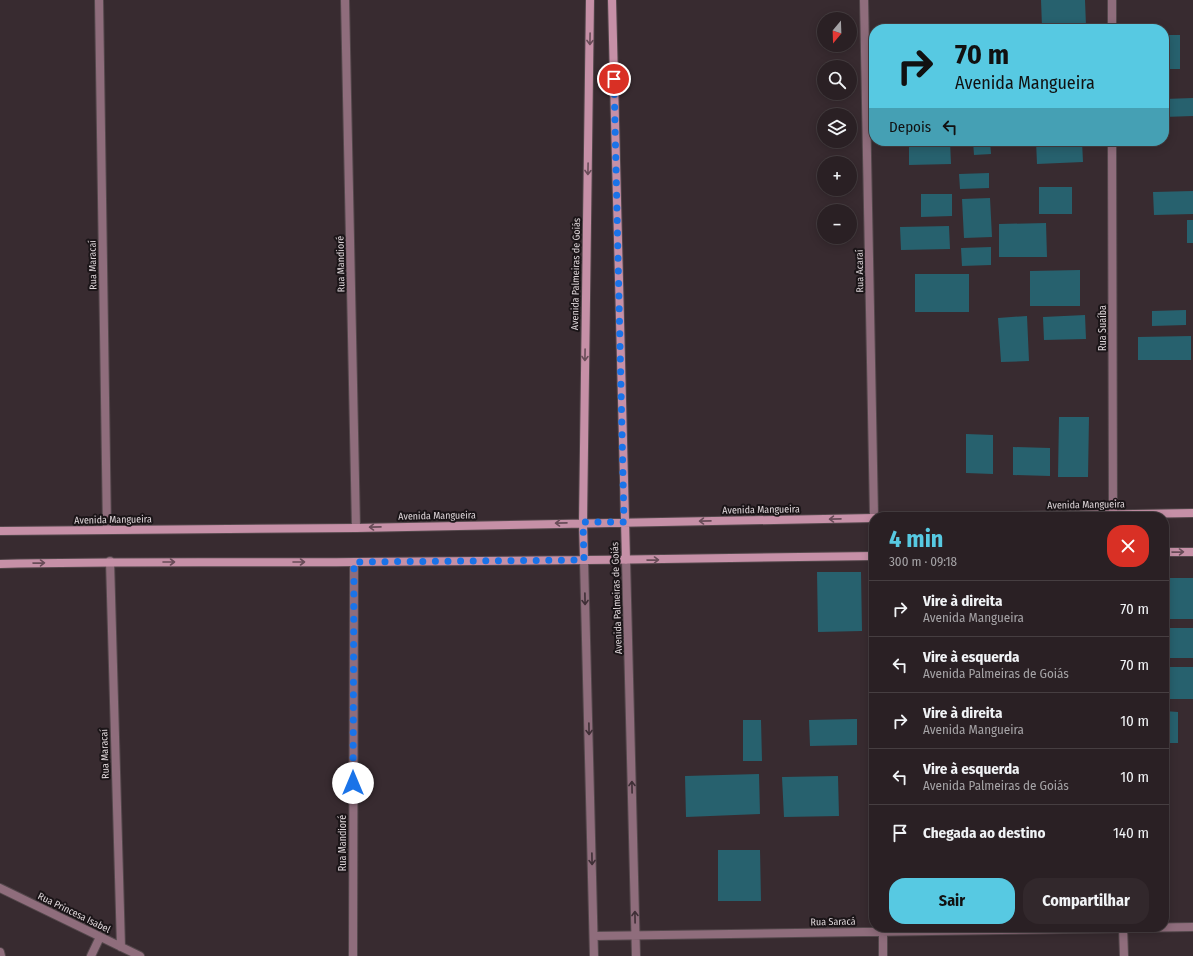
<!DOCTYPE html>
<html lang="pt">
<meta charset="utf-8">
<style>
:root{--surface:#2a2024;--page:#32282c;--text:#f1f3f6;--muted:#a5a3a6;--line:#463e41;--accent:#57c9e2}
body{margin:0;font-family:"Fira Sans Condensed",sans-serif;background:var(--page);color:var(--text);height:100vh;display:flex;flex-direction:column;font-size:15px;white-space:nowrap}
*{box-sizing:border-box;margin:0}
p{font-size:13px;color:var(--muted)}
.icon{flex:none;width:22px;height:22px;fill:none;stroke:currentColor;stroke-width:2;stroke-linecap:round;stroke-linejoin:round}
.map{position:relative;flex:1;overflow:hidden}
.side{position:absolute;left:869px;top:512px;width:300px;height:420px;display:flex;flex-direction:column;background:var(--surface);border-radius:16px;box-shadow:0 2px 10px #0003,0 0 0 1px var(--line)}
.side>*{flex:none}
.banner{position:absolute;left:869px;top:24px;width:300px;height:122px;border-radius:16px;box-shadow:0 2px 10px #0003,0 0 0 1px var(--line);background:#57c9e2;color:#111;overflow:hidden}
.needle{width:26px;rotate:199deg}
.buttons{position:absolute;left:817px;top:12px;display:grid;gap:8px}
.buttons a{display:grid;place-items:center;width:40px;height:40px;border-radius:50%;background:var(--surface);box-shadow:0 2px 10px #0003,0 0 0 1px var(--line);font-size:20px}
.pin{position:absolute;display:grid;place-items:center;width:34px;height:34px;color:#fff;margin:-17px;border:2px solid #fff;border-radius:50%;box-shadow:0 1px 4px #0007}
.me{position:absolute;width:44px;margin:-22px;rotate:0deg;stroke-linejoin:round;filter:drop-shadow(0 0 3px #0008)}
.turn{display:flex;align-items:center;gap:14px;height:84px;padding:0 20px;font-size:18px}
.turn .icon{width:52px;height:52px;stroke-width:2.5}
.turn b{display:block;font-size:28px;line-height:34px}
.then{display:flex;align-items:center;height:38px;padding:0 20px;background:#0003;gap:8px;font-size:15px}
.round{display:grid;place-items:center;flex:none;width:42px;height:42px;border-radius:16px;background:var(--page)}
.headline{display:flex;align-items:center;justify-content:space-between;height:68px;padding:0 20px}
h1{font-size:24px;font-weight:700;line-height:30px;color:var(--accent)}
.action{display:flex;gap:8px;margin-top:auto;padding:8px 20px}
.action a{flex:1;height:46px;border-radius:16px;background:var(--accent);color:#111;font-size:16px;font-weight:700;line-height:46px;text-align:center}
.action a+a{background:var(--page);color:var(--text)}
ul{padding:0;list-style:none}
li{display:flex;align-items:center;gap:12px;height:56px;padding:0 20px;border-top:1px solid var(--line)}
li div{flex:1}
li b{display:block;font-size:15px}
li em{font-style:normal}
.map>svg:first-child{display:block}
.building{fill:#27616e}
.lines{fill:none;stroke-linecap:round;stroke-linejoin:round}
.lane-casing{stroke:#53474b;stroke-width:10}
.street-casing{stroke:#53474b;stroke-width:10}
.secondary-casing{stroke:#53474b;stroke-width:10}
.lane{stroke:#8f6d7c;stroke-width:8}
.street{stroke:#8f6d7c;stroke-width:8}
.secondary{stroke:#c690a7;stroke-width:8}
.oneway{stroke:#684c58}
.oneway2{stroke:#3e2f36}
.route{stroke:#1a73e8;stroke-width:7;stroke-dasharray:0 12.6}
.labels{text-anchor:middle;dominant-baseline:central;stroke-width:4;stroke-linejoin:round;paint-order:stroke}
.street-label{font-size:10px;fill:#dfd7da;stroke:#1b1518}
</style>
<div class="map">
<svg width="1193" height="956" viewBox="0 0 1193 956">
<rect width="100%" height="100%" fill="#382b30"/>
<!-- building -->
<path class="building" d="M1041,0H1085L1086,26L1042,27Z
M1164,35H1180V69H1169V73H1164Z
M1193,98V116L1164,117V99Z
M909,141H950L951,164L909,165Z
M973,141H990L991,154L974,155Z
M1036,141H1082L1083,162L1037,164Z
M989,173V188L960,189L959,174Z
M1039,187H1072V214H1039Z
M1193,191V214L1154,215L1153,192Z
M921,194H952V216L921,217Z
M990,198L992,237L964,238L962,199Z
M1187,220H1193V243H1187Z
M1046,223L1047,257H999V224Z
M949,226L950,249L901,250L900,227Z
M991,247V265L962,266L961,248Z
M1080,270V306H1030V271Z
M915,274H969V312H915Z
M1186,310V325L1152,326V311Z
M1085,315L1086,339L1044,340L1043,317Z
M1027,316L1029,361L1001,362L998,318Z
M1191,336V360H1138V337Z
M1059,417H1089L1088,477H1058Z
M966,434L993,435V474L966,473Z
M1013,447L1050,448V476L1013,475Z
M817,572H861L862,631L818,632Z
M1164,578H1193V619H1164Z
M1164,628H1193V658H1164Z
M1164,667H1193V699H1164Z
M1164,711L1178,712V743H1164Z
M857,719V745L810,746L809,720Z
M743,720H761L762,761H743Z
M759,774L760,814L686,817L685,776Z
M838,776L839,816L784,817L782,777Z
M718,850H760L761,901H718Z"/>
<g class="lines">
<defs>
<path id="lane" d="M0,952L1,956
M91,956L100,937"/>
<path id="street" d="M99,0L107,530
M345,0L356,528
M864,0L874,517
M1112,0V29
M1112,141L1113,515
M584,560L594,956
M626,560L636,956
M110,561L121,947
M0,888L140,956
M883,927V956
M1123,927L1124,956
M594,936L1193,927
M353,956L354,562"/>
<path id="secondary" d="M612,0L626,560
M954,517L1193,513
M0,531L356,528L874,518
M1164,552H1193
M584,560L583,523L590,0
M0,564C119,561 237,563 356,562C529,561 701,559 874,556"/>
</defs>
<!-- lane casing -->
<use href="#lane" class="lane-casing"/>
<!-- street casing -->
<use href="#street" class="street-casing"/>
<!-- secondary casing -->
<use href="#secondary" class="secondary-casing"/>
<!-- lane -->
<use href="#lane" class="lane"/>
<!-- street -->
<use href="#street" class="street"/>
<!-- secondary -->
<use href="#secondary" class="secondary"/>
</g>
<!-- one-way arrows -->
<defs><path id="oneway-shaft" d="M-6 0H5M1.5-3L5.5 0L1.5 3" fill="none" stroke-width="1.6" stroke-linecap="round" stroke-linejoin="round"/></defs>
<g class="oneway">
<use href="#oneway-shaft" transform="translate(590 39) rotate(91)"/>
<use href="#oneway-shaft" transform="translate(588 169) rotate(91)"/>
<use href="#oneway-shaft" transform="translate(585 355) rotate(91)"/>
<use href="#oneway-shaft" transform="translate(835 519) rotate(179)"/>
<use href="#oneway-shaft" transform="translate(705 521) rotate(179)"/>
<use href="#oneway-shaft" transform="translate(561 523) rotate(179)"/>
<use href="#oneway-shaft" transform="translate(375 527) rotate(179)"/>
<use href="#oneway-shaft" transform="translate(1178 552) rotate(-1)"/>
<use href="#oneway-shaft" transform="translate(653 560) rotate(-1)"/>
<use href="#oneway-shaft" transform="translate(169 562)"/>
<use href="#oneway-shaft" transform="translate(299 562)"/>
<use href="#oneway-shaft" transform="translate(39 563) rotate(-1)"/>
</g>
<g class="oneway2">
<use href="#oneway-shaft" transform="translate(585 599) rotate(89)"/>
<use href="#oneway-shaft" transform="translate(589 729) rotate(89)"/>
<use href="#oneway-shaft" transform="translate(632 787) rotate(-91)"/>
<use href="#oneway-shaft" transform="translate(592 859) rotate(89)"/>
<use href="#oneway-shaft" transform="translate(635 917) rotate(-91)"/>
</g>
<g class="lines">
<!-- route -->
<path class="route" d="M353,783L354,562L584,560L583,522H624L614,79"/>
</g>
<g class="labels">
<!-- street labels -->
<g class="street-label">
<text transform="translate(341 264) rotate(-91)">Rua Mandioré</text>
<text transform="translate(93 265) rotate(-91)">Rua Maracaí</text>
<text transform="translate(860 271) rotate(-91)">Rua Acaraí</text>
<text transform="translate(576 274) rotate(-89)">Avenida Palmeiras de Goiás</text>
<text transform="translate(1103 328) rotate(-90)">Rua Suaíba</text>
<text transform="translate(1086 505) rotate(-1)">Avenida Mangueira</text>
<text transform="translate(761 510) rotate(-1)">Avenida Mangueira</text>
<text transform="translate(437 516) rotate(-1)">Avenida Mangueira</text>
<text transform="translate(113 520) rotate(-1)">Avenida Mangueira</text>
<text transform="translate(617 598) rotate(-92)">Avenida Palmeiras de Goiás</text>
<text transform="translate(105 754) rotate(-92)">Rua Maracaí</text>
<text transform="translate(343 843) rotate(-90)">Rua Mandioré</text>
<text transform="translate(74 913) rotate(26)">Rua Princesa Isabel</text>
<text transform="translate(833 922) rotate(-1)">Rua Saracá</text>
</g>
</g>
</svg>
<div class="buttons">
<a><svg class="needle" viewBox="-14 -14 28 28"><path d="M0-13l5 13h-10z" fill="#e53935"/><path d="M0 13l5-13h-10z" fill="#a5a3a6"/></svg></a>
<a><svg class="icon" aria-label="search" viewBox="0 0 24 24"><circle cx="10" cy="10" r="6"/><path d="M15 15l6 6"/></svg></a>
<a><svg class="icon" aria-label="layers" viewBox="0 0 24 24"><path d="M12 4l9 5-9 5-9-5zM3 14l9 5 9-5"/></svg></a>
<a>+</a>
<a>−</a>
</div>
<div class="pin" style="left:614px;top:79px;background:#d93025"><svg class="icon" aria-label="arrive" viewBox="0 0 24 24"><path d="M6 21V4h12l-3 4 3 4H6"/></svg></div>
<svg class="me" style="left:353px;top:783px" viewBox="-20 -20 40 40"><circle r="19" fill="#fff"/><path d="M0-13L10 11 0 6-10 11z" fill="#1a73e8"/></svg>
<div class="banner">
<div class="turn"><svg class="icon" aria-label="right" viewBox="0 0 24 24"><path d="M7 20v-9h11M14 6l5 5-5 5"/></svg><div><b>70 m</b>Avenida Mangueira</div></div>
<div class="then">Depois<svg class="icon" aria-label="left" viewBox="0 0 24 24"><path d="M17 20v-9H6M10 6l-5 5 5 5"/></svg></div>
</div>
<section class="side">
<div class="headline"><div><h1>4 min</h1><p>300 m · 09:18</p></div><a class="round" style="background:#d93025;color:#fff"><svg class="icon" aria-label="close" viewBox="0 0 24 24"><path d="M6 6l12 12M18 6L6 18"/></svg></a></div>
<ul>
<li><svg class="icon" aria-label="right" viewBox="0 0 24 24"><path d="M7 20v-9h11M14 6l5 5-5 5"/></svg><div><b>Vire à direita</b><p>Avenida Mangueira</p></div><em>70 m</em></li>
<li><svg class="icon" aria-label="left" viewBox="0 0 24 24"><path d="M17 20v-9H6M10 6l-5 5 5 5"/></svg><div><b>Vire à esquerda</b><p>Avenida Palmeiras de Goiás</p></div><em>70 m</em></li>
<li><svg class="icon" aria-label="right" viewBox="0 0 24 24"><path d="M7 20v-9h11M14 6l5 5-5 5"/></svg><div><b>Vire à direita</b><p>Avenida Mangueira</p></div><em>10 m</em></li>
<li><svg class="icon" aria-label="left" viewBox="0 0 24 24"><path d="M17 20v-9H6M10 6l-5 5 5 5"/></svg><div><b>Vire à esquerda</b><p>Avenida Palmeiras de Goiás</p></div><em>10 m</em></li>
<li><svg class="icon" aria-label="arrive" viewBox="0 0 24 24"><path d="M6 21V4h12l-3 4 3 4H6"/></svg><div><b>Chegada ao destino</b></div><em>140 m</em></li>
</ul>
<div class="action"><a>Sair</a><a>Compartilhar</a></div>
</section>
</div>
